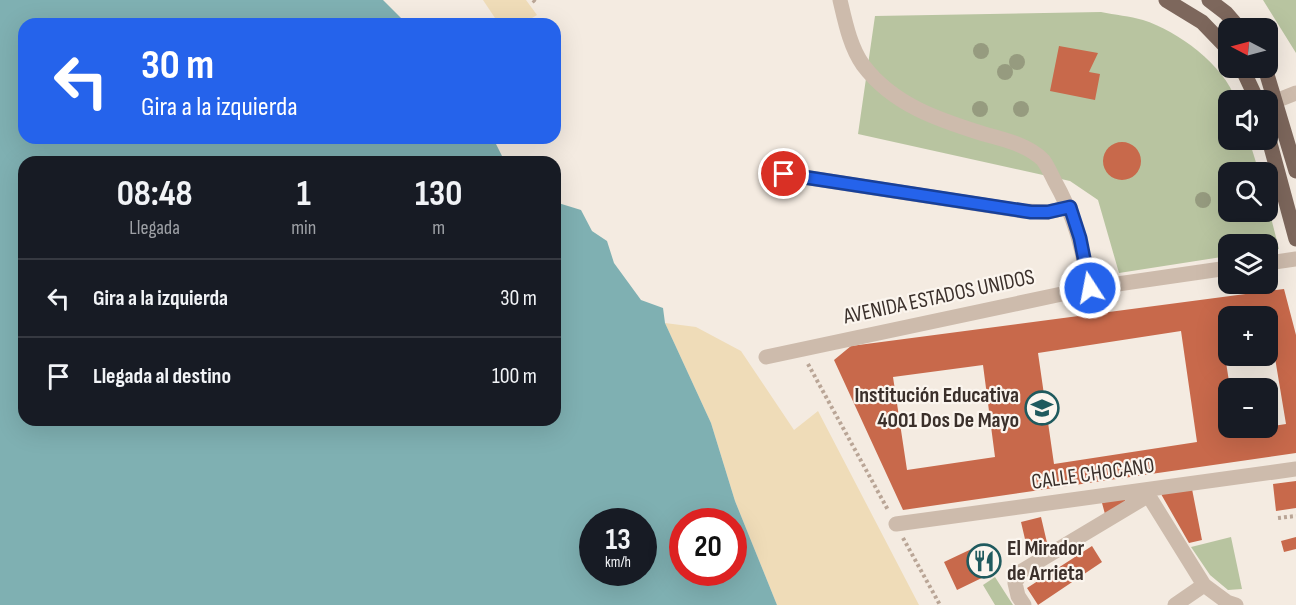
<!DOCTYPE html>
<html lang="es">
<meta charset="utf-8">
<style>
:root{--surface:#171b24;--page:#20242c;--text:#f1f3f6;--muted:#9ea1a6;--line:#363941}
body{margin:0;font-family:"Sofia Sans Condensed",sans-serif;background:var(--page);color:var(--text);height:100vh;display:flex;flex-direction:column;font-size:22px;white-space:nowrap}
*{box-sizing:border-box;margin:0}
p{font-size:20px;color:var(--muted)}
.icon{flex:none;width:33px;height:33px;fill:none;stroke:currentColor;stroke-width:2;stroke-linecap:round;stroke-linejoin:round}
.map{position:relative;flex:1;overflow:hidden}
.drawer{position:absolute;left:18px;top:156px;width:543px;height:270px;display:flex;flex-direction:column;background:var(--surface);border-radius:18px;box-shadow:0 6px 24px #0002}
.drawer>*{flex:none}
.hud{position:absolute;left:18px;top:18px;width:543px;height:126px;border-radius:18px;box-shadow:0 6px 24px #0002;background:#2563eb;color:#fff;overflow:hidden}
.needle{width:39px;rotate:276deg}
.tools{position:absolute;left:1218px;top:18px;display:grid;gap:12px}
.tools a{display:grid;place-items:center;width:60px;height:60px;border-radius:12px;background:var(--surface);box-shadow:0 6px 24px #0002;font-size:30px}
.speed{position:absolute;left:579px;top:508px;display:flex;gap:12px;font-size:30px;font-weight:700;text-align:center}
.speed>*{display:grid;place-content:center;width:78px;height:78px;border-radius:50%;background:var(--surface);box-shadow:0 6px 24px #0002;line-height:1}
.speed small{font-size:15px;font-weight:400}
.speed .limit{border:9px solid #d22;background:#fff;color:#111}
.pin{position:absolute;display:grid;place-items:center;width:51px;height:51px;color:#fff;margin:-26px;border:3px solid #fff;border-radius:50%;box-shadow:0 2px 6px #0007}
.me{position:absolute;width:66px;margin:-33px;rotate:349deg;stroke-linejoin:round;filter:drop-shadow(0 0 4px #0008)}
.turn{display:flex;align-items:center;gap:21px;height:126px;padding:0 24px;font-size:27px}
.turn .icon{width:78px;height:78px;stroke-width:2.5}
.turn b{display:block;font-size:42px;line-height:51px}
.eta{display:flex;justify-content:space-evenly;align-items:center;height:102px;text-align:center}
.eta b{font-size:36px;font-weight:700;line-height:42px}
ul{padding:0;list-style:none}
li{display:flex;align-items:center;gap:18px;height:78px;padding:0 24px;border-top:2px solid var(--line)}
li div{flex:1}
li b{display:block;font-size:22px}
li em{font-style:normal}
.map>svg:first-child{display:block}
.green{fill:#b8c4a0}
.sand{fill:#efdcb8}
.water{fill:#7fb0b2;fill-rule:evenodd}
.building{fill:#c8694b;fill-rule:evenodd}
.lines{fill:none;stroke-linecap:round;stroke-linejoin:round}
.path{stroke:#b9a596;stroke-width:4;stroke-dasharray:3 3;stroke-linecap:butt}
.minor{stroke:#cdbbac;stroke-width:15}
.major{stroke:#7d675c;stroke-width:15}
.tree{fill:#969b7f}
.route-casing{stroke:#184099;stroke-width:15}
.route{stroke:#2563eb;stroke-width:10}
.labels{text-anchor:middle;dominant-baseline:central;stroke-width:4.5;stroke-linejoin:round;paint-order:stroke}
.street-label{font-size:22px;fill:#3b302b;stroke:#fbf5ee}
.poi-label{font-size:22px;font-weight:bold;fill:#3b302b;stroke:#fbf5ee;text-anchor:end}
</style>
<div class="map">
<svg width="1296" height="605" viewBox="0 0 1296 605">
<rect width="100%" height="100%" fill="#f4ebe1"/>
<!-- green -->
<path class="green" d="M1263,0H1296V53Z
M1101,12C1115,15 1130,16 1143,20C1178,31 1224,65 1236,100H1228V140H1249L1259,172H1228V212H1268V206L1279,249L1268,250V244H1228V256L1119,273L1098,200L1070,181L858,134L875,16Z
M1231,537L1242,589L1228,590L1210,575L1191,547Z
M995,577L1013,605H995L983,585Z"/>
<!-- sand -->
<path class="sand" d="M483,0H526L537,15L522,24H499Z
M665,323L696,327L741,351L794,430L818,411L919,605H777L735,501L711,423Z"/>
<!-- water -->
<path class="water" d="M0,0H383L407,24H24V138H493L505,162H24V420H555V202L581,210L592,231L607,241L614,263L641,300L663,308L665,323L711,423L735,501L777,605H0ZM592,522H644V573H592ZM682,522H734V573H682Z"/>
<!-- building -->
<path class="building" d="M1059,46L1098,53L1089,72L1100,74L1095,100L1050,91Z
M1103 161a19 19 0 1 1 38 0a19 19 0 1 1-38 0Z
M1284,289L1296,335V453L903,510L834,360L851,346ZM1228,316H1268L1286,424L1237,432V428H1228L1230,388L1221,330L1228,329ZM1181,331L1197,442L1054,464L1038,353ZM983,365L995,457L907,470L893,377Z
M1296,481V508L1276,511L1273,484Z
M1192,489L1202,540L1189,543L1161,494Z
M1123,497L1129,506L1105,514L1102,503Z
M1041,517L1048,547L1028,552L1021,522Z
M1296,537V549L1284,552L1281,541Z
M980,545L992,573L957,590L944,562Z
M1092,546L1102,562L1038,605L1027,588Z"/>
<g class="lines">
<!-- path -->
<path class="path" d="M533,0L536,3
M808,364L888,510
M1278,518L1296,516
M903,538L940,605"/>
<!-- minor -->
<path class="minor" d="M840,0C845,21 850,47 863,65C893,105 939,120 984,134C1003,139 1028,145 1043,160C1047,165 1051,174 1054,180C1076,219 1081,245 1090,288
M1268,104L1296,93
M784,174L1023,211L1048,212L1070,207
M1268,263L1296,259
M766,357L1090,288L1228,268
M1145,490L1204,585
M896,524L1296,469
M1024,605L1018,596L1015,583L1022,571L1149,495
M1175,605L1204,585L1227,602L1236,605"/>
<!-- major -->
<path class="major" d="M1166,0L1202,22L1228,49
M1209,0L1226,13L1239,28
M1242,68L1257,100
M1265,68L1296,171
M1268,136L1296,239"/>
</g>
<!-- trees -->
<g class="tree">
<circle cx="981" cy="51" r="8"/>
<circle cx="1017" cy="62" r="8"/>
<circle cx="1005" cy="72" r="8"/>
<circle cx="980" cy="109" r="8"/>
<circle cx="1021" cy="109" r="8"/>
<circle cx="1203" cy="200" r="8"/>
</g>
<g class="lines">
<defs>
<path id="route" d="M784,174L1031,212H1048L1070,207L1080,238L1090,288"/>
</defs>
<!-- route casing -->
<use href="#route" class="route-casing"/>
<!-- route -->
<use href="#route" class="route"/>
</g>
<!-- icons -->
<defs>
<symbol id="school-ring" viewBox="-11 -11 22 22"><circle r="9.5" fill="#fbf5ee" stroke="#1f5a5e" stroke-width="1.5"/><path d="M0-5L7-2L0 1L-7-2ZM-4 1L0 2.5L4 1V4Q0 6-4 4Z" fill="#1f5a5e"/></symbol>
<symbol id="restaurant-ring" viewBox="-11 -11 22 22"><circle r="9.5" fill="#fbf5ee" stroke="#1f5a5e" stroke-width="1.5"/><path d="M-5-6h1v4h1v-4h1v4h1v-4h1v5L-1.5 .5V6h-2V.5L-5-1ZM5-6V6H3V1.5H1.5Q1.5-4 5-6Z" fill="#1f5a5e"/></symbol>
</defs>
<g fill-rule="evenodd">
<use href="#school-ring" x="1023" y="389" width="38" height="38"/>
<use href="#restaurant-ring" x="965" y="542" width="38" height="38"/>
</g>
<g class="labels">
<!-- street labels -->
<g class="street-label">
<text transform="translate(939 297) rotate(-12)">AVENIDA ESTADOS UNIDOS</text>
<text transform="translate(1093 474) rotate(-8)">CALLE CHOCANO</text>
</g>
<!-- poi labels -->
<g class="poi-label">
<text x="1019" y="395">Institución Educativa<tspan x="1019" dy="25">4001 Dos De Mayo</tspan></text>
<text x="1007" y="548" text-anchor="start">El Mirador<tspan x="1007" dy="25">de Arrieta</tspan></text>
</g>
</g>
</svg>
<div class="tools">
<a><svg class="needle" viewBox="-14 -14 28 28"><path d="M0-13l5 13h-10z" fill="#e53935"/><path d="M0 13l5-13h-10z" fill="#9ea1a6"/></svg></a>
<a><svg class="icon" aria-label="sound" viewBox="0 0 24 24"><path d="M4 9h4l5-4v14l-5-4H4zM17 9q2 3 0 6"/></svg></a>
<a><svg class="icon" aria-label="search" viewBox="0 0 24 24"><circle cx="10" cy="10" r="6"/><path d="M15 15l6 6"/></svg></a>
<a><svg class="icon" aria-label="layers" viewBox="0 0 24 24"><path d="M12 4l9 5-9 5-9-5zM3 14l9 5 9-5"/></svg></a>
<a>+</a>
<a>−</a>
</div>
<div class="speed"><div>13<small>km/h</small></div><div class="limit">20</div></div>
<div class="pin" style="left:784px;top:174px;background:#d93025"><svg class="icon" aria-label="arrive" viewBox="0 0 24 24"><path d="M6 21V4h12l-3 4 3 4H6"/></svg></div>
<svg class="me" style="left:1090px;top:288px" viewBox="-20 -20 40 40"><circle r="17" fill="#2563eb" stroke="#fff" stroke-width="3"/><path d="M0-11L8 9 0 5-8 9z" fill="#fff"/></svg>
<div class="hud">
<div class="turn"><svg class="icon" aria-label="left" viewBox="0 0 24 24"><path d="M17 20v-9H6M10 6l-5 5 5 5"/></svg><div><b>30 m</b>Gira a la izquierda</div></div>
</div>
<section class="drawer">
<div class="eta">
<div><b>08:48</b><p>Llegada</p></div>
<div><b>1</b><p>min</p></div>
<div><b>130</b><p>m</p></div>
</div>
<ul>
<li><svg class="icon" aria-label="left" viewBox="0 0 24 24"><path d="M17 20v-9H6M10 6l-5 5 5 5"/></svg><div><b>Gira a la izquierda</b></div><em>30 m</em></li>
<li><svg class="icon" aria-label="arrive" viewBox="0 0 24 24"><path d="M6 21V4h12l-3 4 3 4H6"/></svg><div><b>Llegada al destino</b></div><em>100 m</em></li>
</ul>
</section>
</div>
